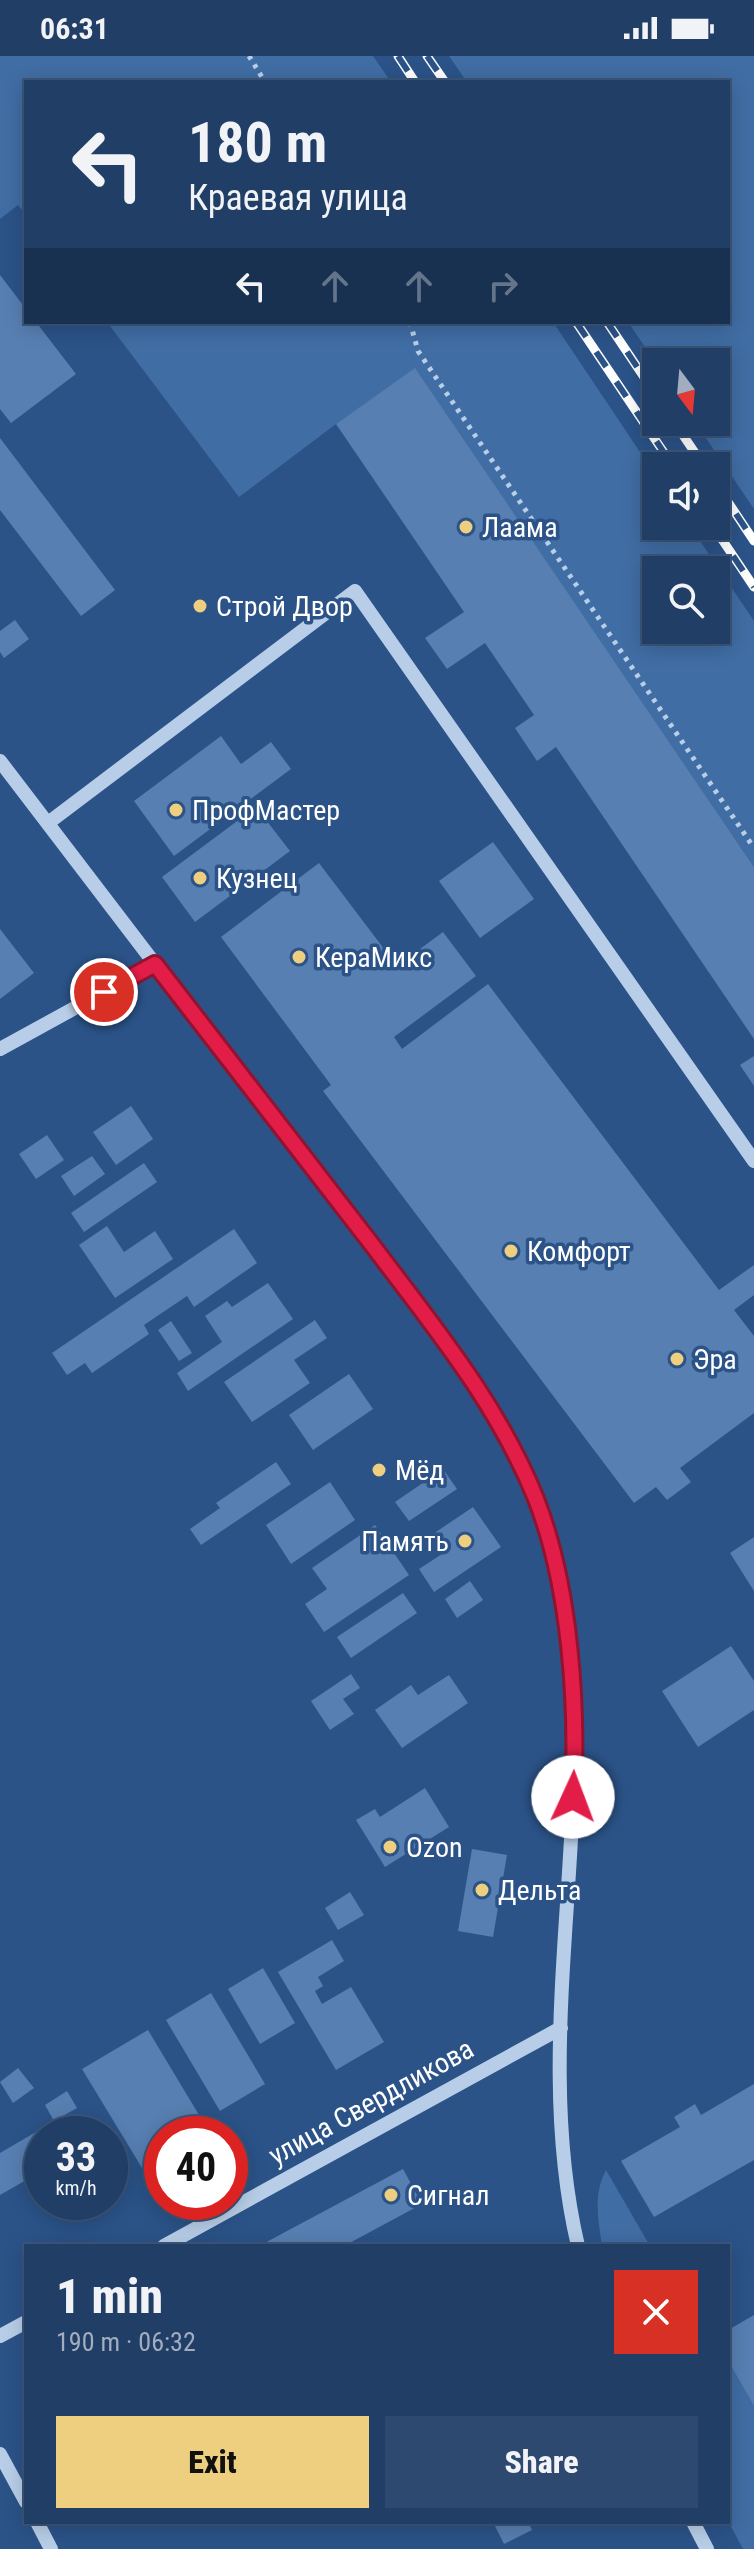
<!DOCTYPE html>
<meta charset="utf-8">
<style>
:root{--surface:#203e66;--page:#2d496f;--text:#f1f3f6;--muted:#a2aebf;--line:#3d577a;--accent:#eecf80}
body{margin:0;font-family:"Roboto Condensed",sans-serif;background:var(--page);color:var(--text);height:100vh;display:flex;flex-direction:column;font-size:30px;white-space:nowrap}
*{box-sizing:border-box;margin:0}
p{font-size:26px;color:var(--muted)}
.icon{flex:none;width:44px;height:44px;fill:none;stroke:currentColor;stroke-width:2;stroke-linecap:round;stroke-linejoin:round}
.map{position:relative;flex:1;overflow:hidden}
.details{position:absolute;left:24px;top:2188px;width:706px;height:280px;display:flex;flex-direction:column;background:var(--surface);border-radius:0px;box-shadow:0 4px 20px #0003,0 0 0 2px var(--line)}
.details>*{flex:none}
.banner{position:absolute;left:24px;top:24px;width:706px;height:244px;border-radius:0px;box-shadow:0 4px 20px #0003,0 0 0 2px var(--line);background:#203e66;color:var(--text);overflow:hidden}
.needle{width:52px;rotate:164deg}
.buttons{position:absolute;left:642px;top:292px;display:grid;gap:16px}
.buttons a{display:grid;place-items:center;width:88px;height:88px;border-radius:0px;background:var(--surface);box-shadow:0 4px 20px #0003,0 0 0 2px var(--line);font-size:40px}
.speed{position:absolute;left:24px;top:2060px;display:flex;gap:16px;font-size:40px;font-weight:700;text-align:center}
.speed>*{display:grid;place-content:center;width:104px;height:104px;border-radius:50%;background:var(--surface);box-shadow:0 4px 20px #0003,0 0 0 2px var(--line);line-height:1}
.speed small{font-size:20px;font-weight:400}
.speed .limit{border:12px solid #d22;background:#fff;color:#111}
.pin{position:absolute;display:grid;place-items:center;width:68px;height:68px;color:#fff;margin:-34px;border:4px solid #fff;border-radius:50%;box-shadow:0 2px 8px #0007}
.me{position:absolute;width:88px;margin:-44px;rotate:2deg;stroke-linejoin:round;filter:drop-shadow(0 0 6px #0008)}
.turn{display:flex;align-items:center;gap:28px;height:168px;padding:0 32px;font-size:36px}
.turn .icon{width:104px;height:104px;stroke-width:2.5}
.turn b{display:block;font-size:56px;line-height:68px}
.lanes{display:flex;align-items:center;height:76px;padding:0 32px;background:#0003;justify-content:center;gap:40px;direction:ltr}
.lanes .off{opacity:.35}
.round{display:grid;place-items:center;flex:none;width:84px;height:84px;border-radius:0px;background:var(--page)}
.summary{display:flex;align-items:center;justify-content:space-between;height:136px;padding:0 32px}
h1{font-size:48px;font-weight:800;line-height:60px}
.primary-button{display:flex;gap:16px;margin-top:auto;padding:16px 32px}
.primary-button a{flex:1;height:92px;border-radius:0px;background:var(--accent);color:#111;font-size:32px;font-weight:800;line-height:92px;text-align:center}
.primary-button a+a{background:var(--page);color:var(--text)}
.status{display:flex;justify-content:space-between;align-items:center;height:56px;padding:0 40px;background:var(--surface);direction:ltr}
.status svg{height:22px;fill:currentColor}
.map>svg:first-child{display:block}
.green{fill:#406da4;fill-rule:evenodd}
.building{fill:#577fb1}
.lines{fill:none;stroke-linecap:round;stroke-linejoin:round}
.path{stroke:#b8cee8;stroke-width:5;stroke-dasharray:4 6;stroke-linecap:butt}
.minor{stroke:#b8cee8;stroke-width:14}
.rail-casing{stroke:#fff;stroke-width:9}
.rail{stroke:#2b5388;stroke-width:6;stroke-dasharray:18;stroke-linecap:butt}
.route-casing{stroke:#92132f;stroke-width:20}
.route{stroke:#e11d48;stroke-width:14}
.poi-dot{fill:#eecf80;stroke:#2b5388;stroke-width:3}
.labels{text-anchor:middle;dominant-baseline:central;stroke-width:7;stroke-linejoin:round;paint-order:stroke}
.poi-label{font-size:28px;fill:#fff;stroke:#2b5388;text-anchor:start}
.street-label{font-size:28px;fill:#fff;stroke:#2b5388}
</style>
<div class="status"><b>06:31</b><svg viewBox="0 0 49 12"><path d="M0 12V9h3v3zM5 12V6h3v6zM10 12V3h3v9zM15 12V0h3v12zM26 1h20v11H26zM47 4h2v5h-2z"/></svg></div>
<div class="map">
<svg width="754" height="2493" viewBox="0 0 754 2493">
<rect width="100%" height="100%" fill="#2b5388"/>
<!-- green -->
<path class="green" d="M0,0H373L391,26H26V159L18,149L0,163Z
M449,0H754V453L695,366H716V306L656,307L628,266H728V26H467Z
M107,266H553L656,420V470H690L754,565V811L415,313L336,368L239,441ZM656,514H716V574H656Z
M606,2114L650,2190H602C598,2162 593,2139 606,2114Z
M728,2305L754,2350V2493H743L728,2465Z"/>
<!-- building -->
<path class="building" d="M0,219L26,253V266H36L76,318L11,367L0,353Z
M415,312L754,811V983L556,691L537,705L515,672L534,659L485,587L447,613L425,582L464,556L336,368Z
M0,382L115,534L81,560L0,454Z
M15,564L29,583L4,602L0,596V575Z
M221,680L241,708L271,686L291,713L174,800L134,745Z
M256,751L290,795L195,866L162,821Z
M493,786L534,843L480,882L439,825Z
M319,807L397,910L443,876L476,920L394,981L402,993L488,928L719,1234L754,1209V1239L734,1254L754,1280V1357L680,1412L691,1426L667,1444L656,1431L634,1447L323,1035L331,1029L221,881Z
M0,873L34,917L0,943Z
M754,1000V1030L740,1009Z
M131,1050L153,1083L116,1109L93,1076Z
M47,1079L64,1104L36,1123L19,1098Z
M92,1100L105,1118L74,1140L61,1120Z
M144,1107L157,1126L84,1176L71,1157Z
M107,1170L124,1196L155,1175L173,1203L115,1242L79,1189Z
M234,1173L257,1207L194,1251L187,1240L144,1269L149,1278L92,1317L85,1307L67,1319L52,1297Z
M268,1227L293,1263L188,1335L177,1317L222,1286L205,1260L227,1245L232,1251Z
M315,1264L327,1282L294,1304L310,1327L252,1366L224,1326Z
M171,1265L192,1297L179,1305L158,1274Z
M349,1318L373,1353L313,1394L289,1359Z
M276,1406L291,1428L201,1489L190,1473L220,1452L216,1447Z
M443,1413L457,1433L409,1465L395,1446Z
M330,1426L355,1464L291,1508L266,1469Z
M473,1451L501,1491L434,1536L419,1513L442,1498L430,1480Z
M375,1469L409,1519L324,1576L305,1548L327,1533L312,1512Z
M754,1481V1535L730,1497Z
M470,1525L483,1544L457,1562L445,1543Z
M403,1537L417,1557L351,1602L337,1581Z
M731,1590L754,1625V1654L698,1691L662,1635Z
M351,1618L360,1632L343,1643L354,1658L330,1674L311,1645Z
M449,1619L468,1647L402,1692L375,1654L411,1629L418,1639Z
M425,1732L449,1771L385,1811L356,1764L375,1753L380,1761Z
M472,1793L507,1799L493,1881L458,1875Z
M350,1836L364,1859L338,1874L325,1852Z
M332,1884L344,1905L318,1921L323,1930L315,1935L322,1948L351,1931L384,1986L336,2014L278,1916Z
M263,1912L295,1967L260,1988L228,1933Z
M211,1937L265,2028L220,2055L166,1964Z
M148,1974L208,2074L201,2078H162V2101L142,2112L82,2013Z
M18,2012L34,2032L13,2047L0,2026Z
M754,2028V2104L654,2161L621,2105L680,2071L674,2061L695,2048L701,2059Z
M67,2035L77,2052L54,2065L45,2049Z
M41,2073L44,2078H42V2115L0,2139V2097Z
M403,2113L422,2148L344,2190H259Z
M754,2259V2350L728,2305V2274Z
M493,2466H528L532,2474L504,2488Z"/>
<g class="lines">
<!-- path -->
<path class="path" d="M249,0L265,26
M410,266L418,295L754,792"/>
<!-- minor -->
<path class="minor" d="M0,705L471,1322C503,1371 532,1422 548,1479C616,1712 523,1956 578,2190
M48,767L355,535L754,1105
M0,993L155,908
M164,2190L561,1972
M0,2280L26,2266
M0,2398L26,2446
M37,2466L51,2493
M693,2466L707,2493"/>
<defs>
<path id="rail" d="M398,0L415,26
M427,0L445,26
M576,266L673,410
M607,266L656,339
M674,366L704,410
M716,428L754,485
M713,470L754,531"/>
</defs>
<!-- rail casing -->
<use href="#rail" class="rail-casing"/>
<!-- rail -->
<use href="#rail" class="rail"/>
</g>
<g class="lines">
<defs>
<path id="route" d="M104,936L155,908C228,1002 301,1096 373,1190C434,1271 498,1348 536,1443C570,1530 578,1648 573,1741"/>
</defs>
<!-- route casing -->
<use href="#route" class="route-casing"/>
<!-- route -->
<use href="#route" class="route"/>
</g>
<!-- markers -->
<g class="poi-dot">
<circle cx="466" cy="471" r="8"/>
<circle cx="200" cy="550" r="8"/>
<circle cx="176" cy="754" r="8"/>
<circle cx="200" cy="822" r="8"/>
<circle cx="299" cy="901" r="8"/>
<circle cx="511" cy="1195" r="8"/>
<circle cx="677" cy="1303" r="8"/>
<circle cx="379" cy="1414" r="8"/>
<circle cx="465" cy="1485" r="8"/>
<circle cx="390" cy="1791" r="8"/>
<circle cx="482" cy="1834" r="8"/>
<circle cx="391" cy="2139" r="8"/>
</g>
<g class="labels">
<!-- poi labels -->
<g class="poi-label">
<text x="482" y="471">Лаама</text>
<text x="216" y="550">Строй Двор</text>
<text x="192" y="754">ПрофМастер</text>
<text x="216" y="822">Кузнец</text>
<text x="315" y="901">КераМикс</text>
<text x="527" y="1195">Комфорт</text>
<text x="693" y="1303">Эра</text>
<text x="395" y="1414">Мёд</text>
<text x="449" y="1485" text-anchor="end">Память</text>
<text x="406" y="1791">Ozon</text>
<text x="498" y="1834">Дельта</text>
<text x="407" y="2139">Сигнал</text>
</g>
<!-- street labels -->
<g class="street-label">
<text transform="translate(371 2046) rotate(-29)">улица Свердликова</text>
</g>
</g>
</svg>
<div class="buttons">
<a><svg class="needle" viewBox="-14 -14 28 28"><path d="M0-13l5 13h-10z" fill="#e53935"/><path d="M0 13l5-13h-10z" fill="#a2aebf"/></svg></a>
<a><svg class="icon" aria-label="sound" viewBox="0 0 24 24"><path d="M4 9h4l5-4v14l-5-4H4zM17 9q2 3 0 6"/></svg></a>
<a><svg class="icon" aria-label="search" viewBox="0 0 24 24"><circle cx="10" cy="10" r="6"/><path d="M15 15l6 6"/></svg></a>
</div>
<div class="speed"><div>33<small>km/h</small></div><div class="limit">40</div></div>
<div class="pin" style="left:104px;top:936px;background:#d93025"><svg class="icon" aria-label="arrive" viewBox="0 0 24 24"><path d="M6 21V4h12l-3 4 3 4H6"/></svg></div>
<svg class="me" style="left:573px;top:1741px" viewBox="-20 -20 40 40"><circle r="19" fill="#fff"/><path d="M0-13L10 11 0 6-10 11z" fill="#e11d48"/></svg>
<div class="banner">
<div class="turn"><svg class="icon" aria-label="left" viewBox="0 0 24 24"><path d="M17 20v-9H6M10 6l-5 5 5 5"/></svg><div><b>180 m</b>Краевая улица</div></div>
<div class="lanes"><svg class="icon" aria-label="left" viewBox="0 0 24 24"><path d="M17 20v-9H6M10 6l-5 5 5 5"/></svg><svg class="icon off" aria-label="ahead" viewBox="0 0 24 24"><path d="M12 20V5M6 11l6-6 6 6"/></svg><svg class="icon off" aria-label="ahead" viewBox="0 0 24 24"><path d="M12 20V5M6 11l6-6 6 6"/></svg><svg class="icon off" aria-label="right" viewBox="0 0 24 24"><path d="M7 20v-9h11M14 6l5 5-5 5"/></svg></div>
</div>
<section class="details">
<div class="summary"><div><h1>1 min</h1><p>190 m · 06:32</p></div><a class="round" style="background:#d93025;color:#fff"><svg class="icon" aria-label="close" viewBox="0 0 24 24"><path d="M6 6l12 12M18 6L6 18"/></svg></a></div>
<div class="primary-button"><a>Exit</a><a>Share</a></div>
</section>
</div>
